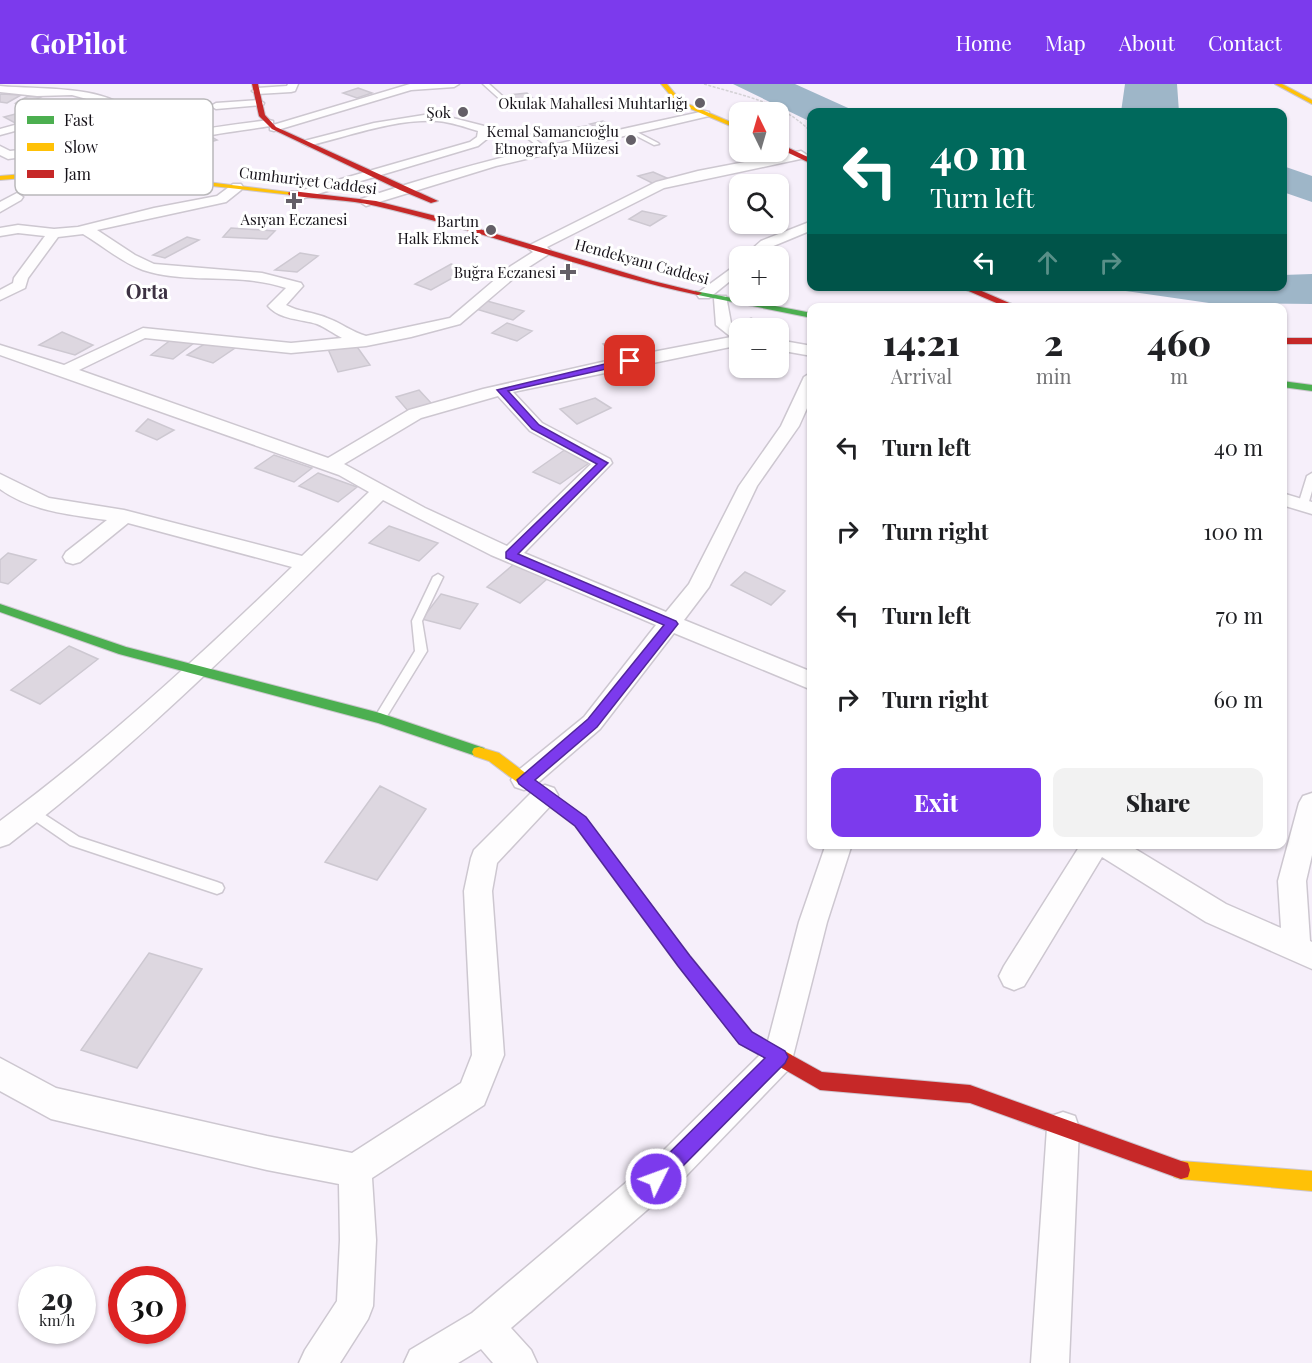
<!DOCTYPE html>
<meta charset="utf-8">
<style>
:root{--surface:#fff;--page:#f2f2f2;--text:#202124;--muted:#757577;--accent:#7c3aed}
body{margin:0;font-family:"Playfair Display",serif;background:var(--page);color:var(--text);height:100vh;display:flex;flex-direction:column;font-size:22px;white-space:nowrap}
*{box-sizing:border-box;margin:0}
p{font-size:20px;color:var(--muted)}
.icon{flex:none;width:33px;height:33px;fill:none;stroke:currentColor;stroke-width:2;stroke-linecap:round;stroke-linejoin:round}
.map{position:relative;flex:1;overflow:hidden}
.details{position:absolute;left:807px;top:219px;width:480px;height:546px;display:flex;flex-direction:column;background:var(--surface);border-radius:12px;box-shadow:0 2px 4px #0004}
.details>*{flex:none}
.guide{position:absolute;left:807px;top:24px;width:480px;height:183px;border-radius:12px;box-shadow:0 2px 4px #0004;background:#00695c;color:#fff;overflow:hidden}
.needle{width:39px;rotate:355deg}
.buttons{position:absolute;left:729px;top:18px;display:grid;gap:12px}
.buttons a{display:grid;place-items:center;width:60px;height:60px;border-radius:12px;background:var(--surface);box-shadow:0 2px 4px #0004;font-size:30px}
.speed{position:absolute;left:18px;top:1182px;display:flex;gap:12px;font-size:30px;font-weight:700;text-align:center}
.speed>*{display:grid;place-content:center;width:78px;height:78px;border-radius:50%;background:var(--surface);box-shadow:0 2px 4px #0004;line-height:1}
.speed small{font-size:15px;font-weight:400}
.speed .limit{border:9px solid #d22;background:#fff;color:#111}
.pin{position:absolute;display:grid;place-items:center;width:51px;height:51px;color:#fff;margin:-26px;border-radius:12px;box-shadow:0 3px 9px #0006}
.me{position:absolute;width:66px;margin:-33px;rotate:48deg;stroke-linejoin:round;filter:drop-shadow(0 0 4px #0008)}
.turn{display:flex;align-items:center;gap:21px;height:126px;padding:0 24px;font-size:27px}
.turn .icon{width:78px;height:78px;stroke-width:2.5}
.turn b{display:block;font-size:42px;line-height:51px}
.lanes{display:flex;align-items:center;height:57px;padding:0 24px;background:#0003;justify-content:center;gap:30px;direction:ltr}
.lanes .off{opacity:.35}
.eta{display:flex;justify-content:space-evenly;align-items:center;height:102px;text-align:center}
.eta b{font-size:36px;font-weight:800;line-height:42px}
.button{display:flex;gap:12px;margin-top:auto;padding:12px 24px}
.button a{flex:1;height:69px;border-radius:12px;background:var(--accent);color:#fff;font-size:24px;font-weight:800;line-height:69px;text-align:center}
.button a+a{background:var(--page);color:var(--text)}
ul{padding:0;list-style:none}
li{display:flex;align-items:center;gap:18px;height:84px;padding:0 24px}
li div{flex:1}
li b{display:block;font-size:22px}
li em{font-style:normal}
header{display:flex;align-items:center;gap:36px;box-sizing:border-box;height:84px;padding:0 30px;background:var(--accent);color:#fff}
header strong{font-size:28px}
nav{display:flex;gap:33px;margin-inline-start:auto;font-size:21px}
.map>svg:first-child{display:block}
.water{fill:#9eb6c8}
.building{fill:#ddd7e0;stroke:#cdc8d1;stroke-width:1.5}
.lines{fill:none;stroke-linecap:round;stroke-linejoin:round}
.lane-casing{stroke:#cdc7d0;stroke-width:3}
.street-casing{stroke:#cdc7d0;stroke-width:3}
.fast-casing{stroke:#cdc7d0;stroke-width:2}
.slow-casing{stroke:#cdc7d0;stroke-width:2}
.jam-casing{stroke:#cdc7d0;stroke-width:2}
.path{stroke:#d3d1d5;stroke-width:1.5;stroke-dasharray:3 1.5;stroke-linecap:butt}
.lane{fill:#fefdfe;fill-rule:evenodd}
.street{fill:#fefdfe;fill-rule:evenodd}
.fast{fill:#4caf50;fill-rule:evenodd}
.slow{fill:#ffc107;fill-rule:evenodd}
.jam{fill:#c62828;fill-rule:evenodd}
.route{fill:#7c3aed;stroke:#51269a;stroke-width:1.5}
.poi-dot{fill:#645f67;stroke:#fff;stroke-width:2}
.labels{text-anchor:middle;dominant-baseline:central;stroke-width:6;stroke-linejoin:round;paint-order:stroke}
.far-poi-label{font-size:15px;fill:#151118;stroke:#fff;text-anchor:end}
.far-street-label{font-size:15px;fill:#151118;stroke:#fff}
.far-district-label{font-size:20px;font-weight:bold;fill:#3c3142;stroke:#fff}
.key{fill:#fff;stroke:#b9b8ba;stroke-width:1.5}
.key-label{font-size:16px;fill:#151118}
</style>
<header>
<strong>GoPilot</strong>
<nav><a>Home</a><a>Map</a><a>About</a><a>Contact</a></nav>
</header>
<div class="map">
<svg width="1312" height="1279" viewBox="0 0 1312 1279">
<rect width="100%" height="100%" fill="#f6effa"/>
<!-- water -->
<path class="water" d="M733,0H795L857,28H812L811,38Z
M1125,0H1177L1179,28H1121Z
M1283,82L1312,92V118L1283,108Z
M1312,190V220L1209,219L1098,203L1282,202L1283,191Z"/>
<!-- building -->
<path class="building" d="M358,4L372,9L357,14L343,9Z
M527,9L535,16L516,19L509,11Z
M0,11L1,10L21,11L7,19L0,18Z
M28,12L41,13L28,20L16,19Z
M23,28L38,33L17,40L4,33Z
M603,37L612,43L599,45L590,40Z
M586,42L597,49L583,52L571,44Z
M208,51L217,56L197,62L188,57Z
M653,88L669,95L654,100L638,92Z
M642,127L666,132L650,142L629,135Z
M231,144L275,147L267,155L223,153Z
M187,153L199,156L165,174L153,171Z
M300,169L318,172L297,188L275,186Z
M451,180L467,186L431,206L415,200Z
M487,217L524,227L513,236L476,225Z
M751,234L769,244H741L735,241Z
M507,239L532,247L517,257L492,249Z
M62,248L93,261L75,271L39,261Z
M626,254L640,268L616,274L603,260Z
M172,255L194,259L173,275L151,271Z
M209,257L235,264L213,279L187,271Z
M355,260L370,281L338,288L328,265Z
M419,306L433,321L409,328L396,313Z
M595,314L611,324L577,340L560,325Z
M148,335L174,346L157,356L136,347Z
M566,365L592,377L560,400L533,388Z
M274,371L312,384L294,398L255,384Z
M318,389L357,403L338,418L299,402Z
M389,442L438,459L419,477L369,459Z
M8,469L36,476L8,500L0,498V476Z
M514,480L547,495L520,519L487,503Z
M745,488L785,507L771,521L731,501Z
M441,510L478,520L460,545L422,535Z
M69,562L98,575L40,620L11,606Z
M380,702L426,725L377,796L325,778Z
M149,869L202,885L137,984L81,966Z"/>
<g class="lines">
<defs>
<path id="lane" d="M483,0H489L508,17V19H504Z
M629,44L658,59L659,60L654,61L627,47Z
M525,50H529L546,64V66H542L525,52Z
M1312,389V407L1308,421L1303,424L1300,423L1298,421L1307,392Z
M438,490L443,493L422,537L427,567L384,637H376L374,634L376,631L415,567L412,537L433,493Z
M33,723L79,753L217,798L222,800L224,804L222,808L217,810L70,761L28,732L27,728L28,724Z"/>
<path id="street" d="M288,0H298L295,7L291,8L257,10L252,7L257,4L287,2Z
M410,0H459L454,3L411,6L274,47L270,46V42C229,49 186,52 147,69C134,75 119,96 104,93L102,90C138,49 218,43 269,36L273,37V41Z
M0,2C39,6 103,0 133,29C124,45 105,88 88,94L82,90L95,74L122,30L107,22L0,51V45L98,18L72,11L37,12L0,8Z
M259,16L264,19L263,21L216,25L211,22L216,19Z
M705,27L709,28V32L496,82L366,122L360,118L361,115C474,77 589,52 705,27Z
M424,31L445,32L488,43V54L478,62L304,114H296L294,111L296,108L470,58L477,53L478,47C465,43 451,38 437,37C393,35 350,52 308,62L302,59L304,57L374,39Z
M74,60L78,61V65L8,75L0,71V62L10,67Z
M801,67L807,71L805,74L664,104L547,163L551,167L549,170L521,188L460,240L411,253L366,262L291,269L145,254L79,286L328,374L409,326L483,305L611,276L731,253L716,241L714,215L716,212H726L731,239L740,245V261L513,308L542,339L610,375L612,379L524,469L666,528L689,500L739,402L781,342L804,293L812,288V313L799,342L757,402L709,503L684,536L812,588V606L674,549L600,645L533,703L524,706L515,703L511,696L515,689L584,633L656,541L491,471L383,416C263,536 144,656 9,760L0,763V737C104,660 199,573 292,483L128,439L80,478L73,480L66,478L63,473L66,468L107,436C71,431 30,427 0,405V390L49,414L124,426L302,472L369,408L339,391L0,271V261L64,281L143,244L291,259L342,254C334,250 325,243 317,240C301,235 280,236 268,222L286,204C240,188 189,201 143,186C121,178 103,162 83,150L58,153L28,194L25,204L0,216V206L13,199L14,194L45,152L18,149L0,152V144L18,141L54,145L78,143L154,124L217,112L233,100H241L243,103L241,106L226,118L97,146L135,171L154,180L262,189L301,199L303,202L286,221C299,228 313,228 327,234C341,239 352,248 366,252L450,234L511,182L533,168L528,164L530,161L656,98L698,87ZM498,312L530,347L591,380L507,462L425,424L344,380L421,334Z
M17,109L23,113L21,116L0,128V118Z
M812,137V146L771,163L759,172H744L761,157Z
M740,178V189L709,214H699L697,211L699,208Z
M778,256L812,262V272L778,266Z
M1282,409L1312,418V430L1282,421Z
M545,701L554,704L558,711L554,718L497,779L492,807L504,971L484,1021L372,1094L376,1156L373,1222L368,1235L340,1279H299L305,1266L337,1217L340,1156L339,1100L267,1086L51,1035L0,1007V974L56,1004L267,1052L352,1069L461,999L472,971L464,807L471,774L474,766L536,704Z
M1312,709V771L1306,797L1310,857L1312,858V885L1206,838L1102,773L1024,902L1014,906L1004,902L999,892L1004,882L1081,760H1127L1226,820L1281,844L1278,797L1299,719L1303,712Z
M826,760H852L827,838L790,984L685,1093L511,1244L531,1266L537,1279H493L481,1265L458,1279H404L410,1266L472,1229L661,1069L766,965L799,838Z
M1063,1028L1075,1032L1079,1044L1069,1279H1031L1047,1044L1051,1032Z"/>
<path id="fast" d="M695,207L812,229V234L698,211L694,209Z
M1282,297L1312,301V307L1282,303Z
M0,520L126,563L380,629L484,664L486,668L484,672L479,673L378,639L119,570L0,528Z"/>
<path id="slow" d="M661,0H667L681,17L740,42V46L677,19Z
M1275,0H1282L1312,16V20Z
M59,87L134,89L296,109L292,111L134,93L59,91L0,96V92Z
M479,663L499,669L585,734L690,872L752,948L792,971L795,977L792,983L786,986L780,983L740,960L678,882L575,742L489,677L474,672L472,668L474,664Z
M1181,1077L1312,1087V1107L1181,1095L1174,1093L1172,1086L1174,1079Z"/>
<path id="jam" d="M252,0H258L265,31L276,43L438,117L431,119L400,106L272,45L259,32Z
M778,59L812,75V80L778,64Z
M292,107L376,117L436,132L653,197L702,209L698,211C589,188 485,147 376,122C348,115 318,116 289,111L288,109Z
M957,202H970L1021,224H1008Z
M1282,254H1312V260H1282Z
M786,968L822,988L970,1001L1181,1077L1188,1079L1190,1086L1188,1093L1181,1095L970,1019L820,1006L780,983L777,977L780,971Z"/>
</defs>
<!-- lane casing -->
<use href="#lane" class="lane-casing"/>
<!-- street casing -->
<use href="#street" class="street-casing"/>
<!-- fast casing -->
<use href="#fast" class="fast-casing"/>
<!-- slow casing -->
<use href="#slow" class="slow-casing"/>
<!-- jam casing -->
<use href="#jam" class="jam-casing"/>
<!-- path -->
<path class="path" d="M704,0C743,12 783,18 812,49
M143,25L201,19"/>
<!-- lane -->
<use href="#lane" class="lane"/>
<!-- street -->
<use href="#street" class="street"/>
<!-- fast -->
<use href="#fast" class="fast"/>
<!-- slow -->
<use href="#slow" class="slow"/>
<!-- jam -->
<use href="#jam" class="jam"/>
</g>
<!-- route -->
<path class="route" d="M630,274L633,275V279L508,307L539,341L608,379L518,470L676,537L678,540L597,643L535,696L586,733L690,872L752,948L785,967L788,973L785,979L663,1102L656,1105L649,1102L646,1095L649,1089L765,974L739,960L678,882L575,742L519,700L517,696L588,635L664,541L506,474V468L597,380L532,345L497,306Z"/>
<!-- markers -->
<g class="poi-dot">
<circle cx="700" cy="19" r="6"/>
<circle cx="463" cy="28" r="6"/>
<circle cx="631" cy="56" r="6"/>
<path d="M291 108h6v6h6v6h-6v6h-6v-6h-6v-6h6z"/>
<circle cx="491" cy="146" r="6"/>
<path d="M565 179h6v6h6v6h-6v6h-6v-6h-6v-6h6z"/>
</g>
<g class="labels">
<!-- far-poi labels -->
<g class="far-poi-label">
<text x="688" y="19">Okulak Mahallesi Muhtarlığı</text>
<text x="451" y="28">Şok</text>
<text x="619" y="47">Kemal Samancıoğlu<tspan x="619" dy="17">Etnografya Müzesi</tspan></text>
<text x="294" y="135" text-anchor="middle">Asıyan Eczanesi</text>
<text x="479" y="137">Bartın<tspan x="479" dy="17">Halk Ekmek</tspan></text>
<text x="556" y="188">Buğra Eczanesi</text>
</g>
<!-- far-street labels -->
<g class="far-street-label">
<text transform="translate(308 96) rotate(7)">Cumhuriyet Caddesi</text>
<text transform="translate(642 177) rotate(15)">Hendekyanı Caddesi</text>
</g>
<!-- far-district labels -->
<g class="far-district-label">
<text x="147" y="206">Orta</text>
</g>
</g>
<!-- legend -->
<rect x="15" y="15" width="198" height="96" rx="9" class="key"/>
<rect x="27" y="32" width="27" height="8" fill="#4caf50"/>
<rect x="27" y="59" width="27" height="8" fill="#ffc107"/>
<rect x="27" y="86" width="27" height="8" fill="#c62828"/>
<g class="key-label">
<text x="64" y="42">Fast</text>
<text x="64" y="69">Slow</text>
<text x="64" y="96">Jam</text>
</g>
</svg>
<div class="buttons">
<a><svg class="needle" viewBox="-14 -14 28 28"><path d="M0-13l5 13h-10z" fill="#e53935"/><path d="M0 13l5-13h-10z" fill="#757577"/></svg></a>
<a><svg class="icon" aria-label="search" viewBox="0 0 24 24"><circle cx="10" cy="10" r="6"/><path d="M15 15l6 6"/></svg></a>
<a>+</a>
<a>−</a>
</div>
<div class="speed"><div>29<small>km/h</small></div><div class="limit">30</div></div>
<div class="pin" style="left:630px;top:277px;background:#d93025"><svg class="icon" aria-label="arrive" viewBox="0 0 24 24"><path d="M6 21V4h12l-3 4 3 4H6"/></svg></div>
<svg class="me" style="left:656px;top:1095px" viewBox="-20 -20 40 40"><circle r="17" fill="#7c3aed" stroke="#fff" stroke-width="3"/><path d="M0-11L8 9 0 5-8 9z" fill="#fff"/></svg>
<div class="guide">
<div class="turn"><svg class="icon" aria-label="left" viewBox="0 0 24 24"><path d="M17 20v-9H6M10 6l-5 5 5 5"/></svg><div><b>40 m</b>Turn left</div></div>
<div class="lanes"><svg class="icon" aria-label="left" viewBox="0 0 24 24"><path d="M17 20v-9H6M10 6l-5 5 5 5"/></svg><svg class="icon off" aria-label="ahead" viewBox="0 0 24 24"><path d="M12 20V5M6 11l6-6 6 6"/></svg><svg class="icon off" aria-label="right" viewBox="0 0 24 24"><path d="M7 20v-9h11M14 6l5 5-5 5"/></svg></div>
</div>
<section class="details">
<div class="eta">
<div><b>14:21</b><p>Arrival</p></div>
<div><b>2</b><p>min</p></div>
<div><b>460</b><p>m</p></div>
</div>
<ul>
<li><svg class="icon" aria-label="left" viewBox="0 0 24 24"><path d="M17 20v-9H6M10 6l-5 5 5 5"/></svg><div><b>Turn left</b></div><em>40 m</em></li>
<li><svg class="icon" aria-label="right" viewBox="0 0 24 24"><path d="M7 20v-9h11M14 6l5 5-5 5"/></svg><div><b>Turn right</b></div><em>100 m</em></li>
<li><svg class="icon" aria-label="left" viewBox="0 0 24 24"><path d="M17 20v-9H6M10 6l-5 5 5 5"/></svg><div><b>Turn left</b></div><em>70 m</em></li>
<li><svg class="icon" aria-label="right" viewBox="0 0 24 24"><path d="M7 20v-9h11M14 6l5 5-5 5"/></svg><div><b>Turn right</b></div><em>60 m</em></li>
</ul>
<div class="button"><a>Exit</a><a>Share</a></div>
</section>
</div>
